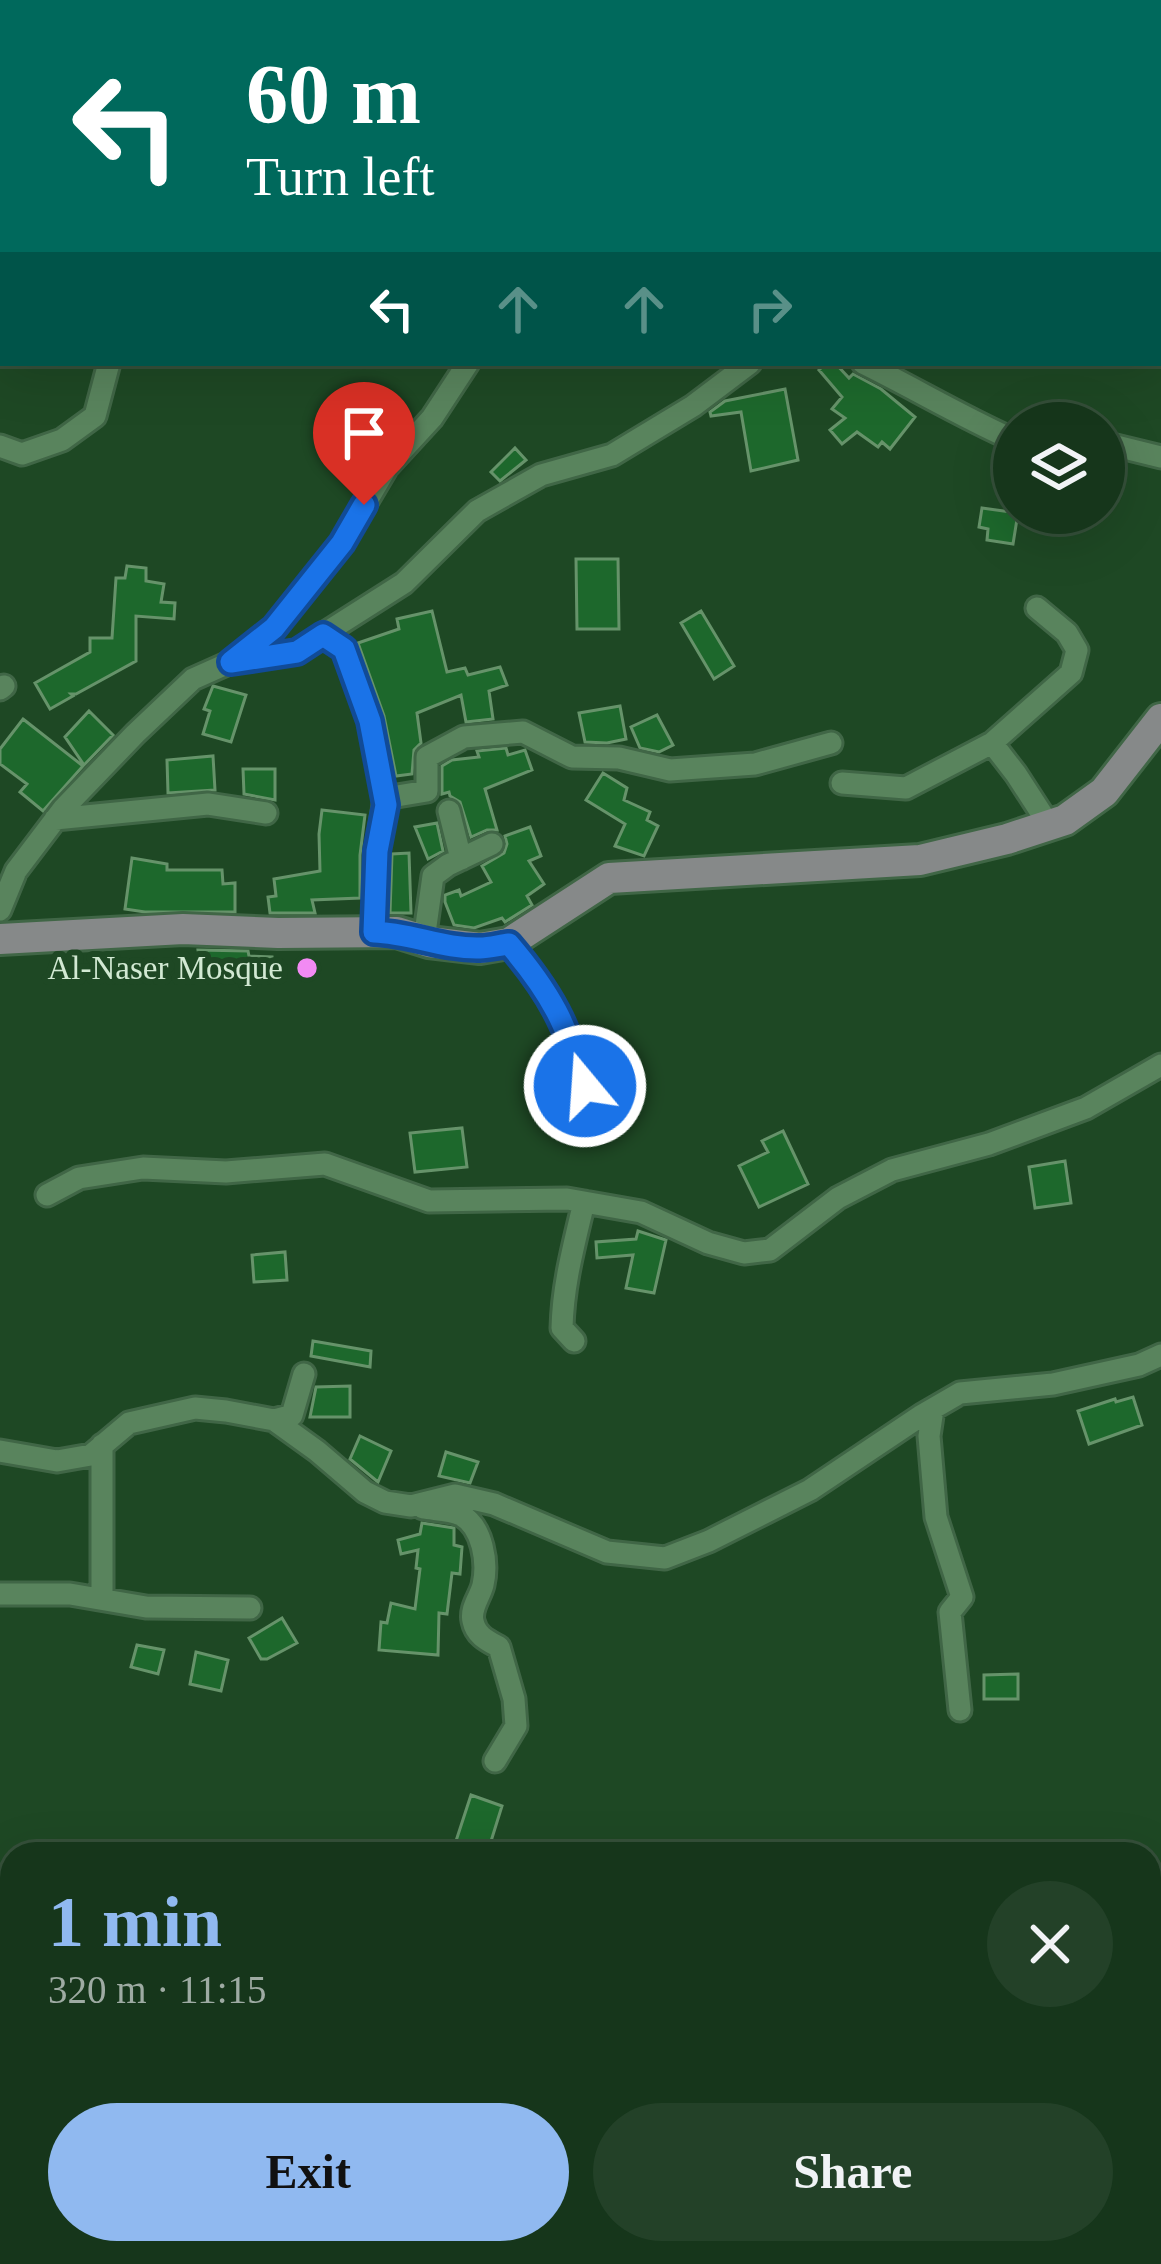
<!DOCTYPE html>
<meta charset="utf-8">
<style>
:root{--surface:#16361b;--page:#234128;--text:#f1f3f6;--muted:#9eaba3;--line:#35503a;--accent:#90b9f0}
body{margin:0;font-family:Georgia,serif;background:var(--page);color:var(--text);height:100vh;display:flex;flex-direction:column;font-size:45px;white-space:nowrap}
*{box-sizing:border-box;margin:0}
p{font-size:39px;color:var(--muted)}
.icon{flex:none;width:66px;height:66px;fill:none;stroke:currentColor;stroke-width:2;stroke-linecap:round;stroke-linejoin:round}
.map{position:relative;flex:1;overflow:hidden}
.panel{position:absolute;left:0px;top:1842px;width:1161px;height:423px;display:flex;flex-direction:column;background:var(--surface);border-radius:36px 36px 0 0;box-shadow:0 12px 48px #0002,0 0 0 3px var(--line)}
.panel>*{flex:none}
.guide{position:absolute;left:0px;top:0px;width:1161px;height:366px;box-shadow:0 12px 48px #0002,0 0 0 3px var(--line);background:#00695c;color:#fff;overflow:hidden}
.fabs{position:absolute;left:993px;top:402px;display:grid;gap:24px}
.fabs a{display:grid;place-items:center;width:132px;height:132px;border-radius:50%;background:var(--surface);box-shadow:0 12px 48px #0002,0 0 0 3px var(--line);font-size:60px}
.pin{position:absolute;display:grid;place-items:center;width:102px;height:102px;color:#fff;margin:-123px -51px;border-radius:50% 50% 50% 0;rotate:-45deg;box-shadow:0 0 12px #0007}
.pin .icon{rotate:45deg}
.me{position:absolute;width:132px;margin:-66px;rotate:342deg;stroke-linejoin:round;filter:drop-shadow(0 0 9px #0008)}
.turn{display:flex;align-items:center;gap:42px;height:252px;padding:0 48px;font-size:54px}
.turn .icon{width:156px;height:156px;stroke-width:2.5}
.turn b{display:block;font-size:84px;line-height:102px}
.lanes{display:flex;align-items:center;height:114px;padding:0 48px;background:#0003;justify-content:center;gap:60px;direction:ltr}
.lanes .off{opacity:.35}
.round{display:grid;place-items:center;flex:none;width:126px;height:126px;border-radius:63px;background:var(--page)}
.overview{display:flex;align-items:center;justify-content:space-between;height:204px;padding:0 48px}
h1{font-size:72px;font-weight:600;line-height:90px;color:var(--accent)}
.cta{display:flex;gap:24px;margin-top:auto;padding:24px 48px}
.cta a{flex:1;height:138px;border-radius:72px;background:var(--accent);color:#111;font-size:48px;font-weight:600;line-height:138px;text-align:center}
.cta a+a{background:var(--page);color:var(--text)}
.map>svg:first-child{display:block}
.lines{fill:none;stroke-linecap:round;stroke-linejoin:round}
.stream{stroke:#2e666d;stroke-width:6}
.building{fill:#1d682c;stroke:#66936a;stroke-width:3}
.street-casing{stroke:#406646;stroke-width:27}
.secondary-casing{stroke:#406646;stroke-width:36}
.street{stroke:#59845d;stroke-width:21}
.secondary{stroke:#868989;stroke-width:30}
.route-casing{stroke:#114b97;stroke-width:30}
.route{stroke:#1a73e8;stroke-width:21}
.poi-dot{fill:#f28af3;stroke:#1e4824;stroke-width:4.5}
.labels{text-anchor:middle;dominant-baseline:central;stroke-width:12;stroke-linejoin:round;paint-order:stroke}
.poi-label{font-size:33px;fill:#d2e9d3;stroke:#1e4824;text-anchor:end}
</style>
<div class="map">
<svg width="1161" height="2264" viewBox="0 0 1161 2264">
<rect width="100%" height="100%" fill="#1e4824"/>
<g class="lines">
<!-- stream -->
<path class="stream" d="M1149,1932L1161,1931
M745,2264L763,2253"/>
</g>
<!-- building -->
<path class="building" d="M826,363H835L849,378L853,374L881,389L915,417L890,449L882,442L878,447L857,432L842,444L830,430L845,418L832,409L842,397L819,370Z
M785,389L798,460L751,471L741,412L711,416L710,412L725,401Z
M515,448L526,460L500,481L491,472Z
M982,508L1018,513L1013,544L987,540L988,529L979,527Z
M576,559H618L619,629H577Z
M127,566L146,568V581L164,584L161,602L175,603L174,619L136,616V661L76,694H71L73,696L50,709L35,683L90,652V638H112L116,578H125Z
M432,611L447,672L465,668L468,675L500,667L507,685L489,691L493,719L466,722L461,695L417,713L421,743L414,750L412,774L396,776L384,716L358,643L399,629L397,619Z
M701,611L734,666L714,679L681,623Z
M213,686L246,695L231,742L203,734L210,711L204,709Z
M620,706L626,739L607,743L585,742L579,713Z
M89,711L113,735L84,765L65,737Z
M657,715L673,745L659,752L640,748L631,727Z
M23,719L83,766L43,811L20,792L27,784L0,764V749Z
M506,748L508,755L525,750L532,770L485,789L497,830H487L471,837L460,802L450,796L449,792L442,794V766L452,760L479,757L477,751Z
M213,756L215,790L168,793L167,760Z
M243,769H275V800L244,794Z
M603,773L627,788L624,800L650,812L647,820L658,826L644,856L615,846L625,824L586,800Z
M322,810L365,815L360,855V898L312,900L315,913H270L268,897L276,896L274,879L320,871L319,834Z
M437,823L443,851L428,859L415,827Z
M530,827L541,856L529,861L544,884L527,896L532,905L505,922L502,918L474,928L454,925L445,902V895L459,890L461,896L491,882L482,866L504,853L507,844L505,836Z
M409,853L411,913H390L392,854Z
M132,858L167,864V870H222L223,884L235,883V912H145L125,909Z
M198,950L248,951L249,956L272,957V978L255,977V973L202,978Z
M462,1128L467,1167L415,1172L410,1133Z
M783,1131L808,1184L759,1207L739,1166L768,1152L762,1141Z
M1065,1161L1071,1203L1035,1208L1029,1167Z
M638,1231L666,1240L654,1293L626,1288L633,1255L597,1258L596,1242L636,1239Z
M285,1252L287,1280L254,1282L252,1255Z
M313,1341L371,1351L370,1367L311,1356Z
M350,1386V1417H310L316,1387Z
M1133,1397L1142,1425L1089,1444L1078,1411L1115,1399L1116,1402Z
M360,1436L391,1451L378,1482L350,1459Z
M446,1452L478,1462L470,1483L439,1476Z
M422,1523L454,1528V1545L462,1547L460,1574L452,1573L447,1614L439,1613L438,1655L379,1650L381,1622L387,1623L391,1603L415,1609L420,1569L416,1568L418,1550L401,1554L398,1540L420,1534Z
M282,1618L297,1643L267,1659H261L249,1638Z
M137,1645L164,1650L158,1674L131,1667Z
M196,1652L228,1660L221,1691L190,1684Z
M1018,1674V1699H984V1675Z
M471,1795L502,1806L487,1854L455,1844Z"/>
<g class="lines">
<defs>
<path id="street" d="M59,0L60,3
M461,0L462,3
M789,3L790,0
M863,363C914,388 962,417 1014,440
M1104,443L1161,457
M0,446L22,454L62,440L95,416L109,363
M323,635L344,648L370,721L385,798L377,851L374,932
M236,658L274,628L342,543L387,467L432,418L468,363
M0,689L4,686
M992,743L1016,774L1049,825
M842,783L906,788L992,743L1071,673L1077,650L1067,633L1037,608
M385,798L427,791V757L464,737L523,732L572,757L619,758L670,770L755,764L831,743
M449,811L461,859
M55,819L208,804L266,813
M0,910L16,871L63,809L135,734L193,679L231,662L297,651L404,583L477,511L541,475L612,455L693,406L750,363
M424,940L433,876L448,865L492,844
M509,943C552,994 567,1022 585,1086
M47,1195L79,1178L143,1168L226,1172L325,1164L429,1201L567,1199L641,1212L708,1243L744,1253L770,1250L838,1198L892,1170L989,1144L1086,1108L1161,1065
M574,1341L562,1328C563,1284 574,1245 584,1202
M933,1409L929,1436L936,1517L962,1597L950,1612L960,1710
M274,1420L292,1415L304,1374
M0,1451L57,1461L91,1455L129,1423L195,1408L226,1411L274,1420L317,1451L365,1492L385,1502L411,1506L455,1495L494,1504L607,1552L665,1558L709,1541L810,1490L922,1415L960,1393L1053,1384L1139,1365L1161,1355
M423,1508C435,1510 451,1510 461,1515C483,1527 488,1563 483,1585C480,1597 470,1608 473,1621C476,1636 488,1641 499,1647L514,1699L516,1726L495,1761
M0,1594H70L146,1607L250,1608
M102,1599V1445
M0,2093L12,2105"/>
<path id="secondary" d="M0,939L183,929L278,933L397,932L429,942L480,948L509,943L609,878L920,860L1007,839L1065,820L1104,792L1161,719"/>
</defs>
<!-- street casing -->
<use href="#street" class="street-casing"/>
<!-- secondary casing -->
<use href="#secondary" class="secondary-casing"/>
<!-- street -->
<use href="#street" class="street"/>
<!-- secondary -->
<use href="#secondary" class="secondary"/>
</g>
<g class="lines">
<defs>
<path id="route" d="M364,505L342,543L274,628L231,662L297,652L323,635L344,649L370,721L386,805L377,851L374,932C410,933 444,949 480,948C489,948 500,945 509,944C551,993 567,1025 585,1086"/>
</defs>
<!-- route casing -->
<use href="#route" class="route-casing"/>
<!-- route -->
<use href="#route" class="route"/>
</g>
<!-- markers -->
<circle class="poi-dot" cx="307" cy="968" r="12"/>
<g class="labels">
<!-- poi labels -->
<g class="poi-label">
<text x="283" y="968">Al-Naser Mosque</text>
</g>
</g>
</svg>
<div class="fabs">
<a><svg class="icon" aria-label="layers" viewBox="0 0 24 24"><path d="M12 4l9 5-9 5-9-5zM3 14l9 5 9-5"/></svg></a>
</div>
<div class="pin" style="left:364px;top:505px;background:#d93025"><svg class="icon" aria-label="arrive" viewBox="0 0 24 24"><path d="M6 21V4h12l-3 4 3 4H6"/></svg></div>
<svg class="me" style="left:585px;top:1086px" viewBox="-20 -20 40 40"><circle r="17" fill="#1a73e8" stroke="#fff" stroke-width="3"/><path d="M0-11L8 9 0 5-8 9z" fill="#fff"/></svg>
<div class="guide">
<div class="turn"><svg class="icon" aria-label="left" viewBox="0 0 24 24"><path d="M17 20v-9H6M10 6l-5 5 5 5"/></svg><div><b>60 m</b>Turn left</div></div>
<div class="lanes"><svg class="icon" aria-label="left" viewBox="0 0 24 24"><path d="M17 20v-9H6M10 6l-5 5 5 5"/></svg><svg class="icon off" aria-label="ahead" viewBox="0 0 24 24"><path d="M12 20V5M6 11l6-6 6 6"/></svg><svg class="icon off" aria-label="ahead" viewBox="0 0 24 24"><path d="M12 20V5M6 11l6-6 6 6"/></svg><svg class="icon off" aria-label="right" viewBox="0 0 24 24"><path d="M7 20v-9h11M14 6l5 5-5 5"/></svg></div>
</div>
<section class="panel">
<div class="overview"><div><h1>1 min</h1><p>320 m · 11:15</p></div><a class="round"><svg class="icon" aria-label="close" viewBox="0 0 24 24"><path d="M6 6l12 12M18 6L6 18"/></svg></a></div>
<div class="cta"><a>Exit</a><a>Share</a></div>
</section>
</div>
